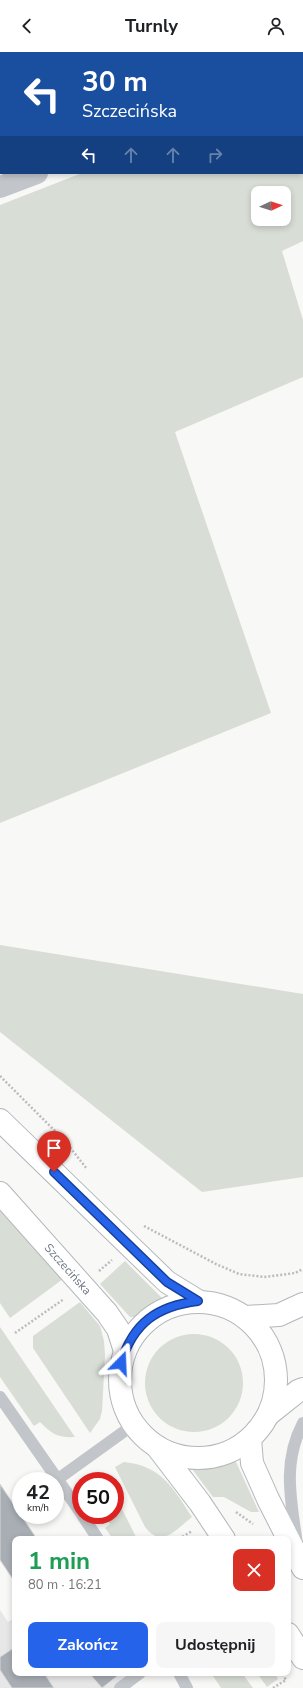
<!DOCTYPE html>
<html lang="pl">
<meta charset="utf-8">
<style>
:root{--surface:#fff;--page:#f6f6f6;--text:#202124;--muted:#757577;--accent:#2563eb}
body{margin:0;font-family:"Nunito Sans",sans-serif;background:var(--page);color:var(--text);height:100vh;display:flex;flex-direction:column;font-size:15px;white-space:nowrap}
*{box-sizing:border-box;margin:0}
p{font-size:13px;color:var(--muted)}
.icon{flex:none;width:22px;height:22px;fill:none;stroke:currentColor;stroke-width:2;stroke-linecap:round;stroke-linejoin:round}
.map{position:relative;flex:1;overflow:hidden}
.sheet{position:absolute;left:12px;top:1484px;width:279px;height:140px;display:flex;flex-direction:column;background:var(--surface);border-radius:8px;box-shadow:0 2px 6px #0003}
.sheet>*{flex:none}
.guide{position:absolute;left:0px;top:0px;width:303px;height:122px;box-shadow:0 2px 6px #0003;background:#1a4fa0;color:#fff;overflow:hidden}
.needle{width:26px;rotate:86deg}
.fabs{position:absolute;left:251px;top:134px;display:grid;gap:8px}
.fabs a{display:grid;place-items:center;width:40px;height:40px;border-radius:8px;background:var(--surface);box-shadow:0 2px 6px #0003;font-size:20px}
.speed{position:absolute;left:12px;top:1420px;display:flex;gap:8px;font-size:20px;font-weight:700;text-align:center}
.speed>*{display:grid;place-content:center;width:52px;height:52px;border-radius:50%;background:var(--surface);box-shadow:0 2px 6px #0003;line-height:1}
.speed small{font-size:10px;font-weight:400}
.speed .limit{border:6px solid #d22;background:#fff;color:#111}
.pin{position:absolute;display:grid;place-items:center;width:34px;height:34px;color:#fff;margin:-41px -17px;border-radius:50% 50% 50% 0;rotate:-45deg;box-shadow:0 0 4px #0007}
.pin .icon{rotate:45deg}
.me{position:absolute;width:44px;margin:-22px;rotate:21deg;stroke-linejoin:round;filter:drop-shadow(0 0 3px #0008)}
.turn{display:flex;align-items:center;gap:14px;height:84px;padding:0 16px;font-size:18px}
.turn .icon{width:52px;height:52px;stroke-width:2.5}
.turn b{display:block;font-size:28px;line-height:34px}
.lanes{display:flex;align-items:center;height:38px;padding:0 16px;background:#0003;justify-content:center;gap:20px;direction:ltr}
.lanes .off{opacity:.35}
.round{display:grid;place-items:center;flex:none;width:42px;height:42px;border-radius:8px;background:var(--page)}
.headline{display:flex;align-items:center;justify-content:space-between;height:68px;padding:0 16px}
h1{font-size:24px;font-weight:700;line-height:30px;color:#1e9e55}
.button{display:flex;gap:8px;margin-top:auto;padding:8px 16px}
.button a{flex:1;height:46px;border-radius:8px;background:var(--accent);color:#fff;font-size:16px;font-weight:700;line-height:46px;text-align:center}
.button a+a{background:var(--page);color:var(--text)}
header{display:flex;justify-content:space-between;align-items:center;height:52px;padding:0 16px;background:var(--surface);font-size:18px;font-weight:700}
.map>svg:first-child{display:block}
.built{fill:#e6e7e6}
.green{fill:#d8ddd6;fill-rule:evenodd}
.building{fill:#a8aeb4;stroke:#dadad8}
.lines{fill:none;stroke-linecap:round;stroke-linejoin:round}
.secondary-casing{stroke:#b3b7bc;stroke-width:24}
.path{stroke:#babdbf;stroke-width:2.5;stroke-dasharray:2 2;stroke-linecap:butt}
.service{stroke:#c2c5c9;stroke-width:12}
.minor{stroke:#c2c5c9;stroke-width:22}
.secondary{stroke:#fff;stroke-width:22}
.route-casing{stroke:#184099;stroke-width:10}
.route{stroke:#2563eb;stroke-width:7}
.labels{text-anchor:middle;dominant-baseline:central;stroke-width:4;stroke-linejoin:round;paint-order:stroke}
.street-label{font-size:12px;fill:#6b7784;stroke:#fff}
</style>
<header><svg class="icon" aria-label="back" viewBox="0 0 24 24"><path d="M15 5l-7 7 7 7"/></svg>Turnly<svg class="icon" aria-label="person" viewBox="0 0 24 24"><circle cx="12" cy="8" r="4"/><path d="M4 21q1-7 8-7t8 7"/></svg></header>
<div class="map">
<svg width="303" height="1636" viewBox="0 0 303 1636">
<rect width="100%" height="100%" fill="#f8f8f6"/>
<!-- built -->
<path class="built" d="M0,1558L8,1570L15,1566V1621H132L118,1636H0Z"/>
<!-- green -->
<path class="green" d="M303,36V189L282,199L303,268V325L175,380L271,661L0,771V153L82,121H302ZM258,141H284V167H258Z
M0,893L303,942V1125L202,1140L0,980Z
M0,1158L63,1227L10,1266L0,1251Z
M125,1209L165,1249L137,1265H130L100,1232Z
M80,1250L100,1274L104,1289L105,1303L102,1359L100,1367L90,1381L33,1296V1284Z
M0,1275L75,1385C58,1386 52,1382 40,1370L34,1374L0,1325Z
M145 1331a49 49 0 1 1 98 0a49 49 0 1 1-98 0Z
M233,1409L236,1410L259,1460H251L224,1445H213L192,1417L195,1414L223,1412Z
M124,1410C162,1414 173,1436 192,1465C175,1478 162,1497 145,1475L115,1415Z
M115,1443L137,1487H113L105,1476L110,1472L105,1463H115Z
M211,1621H242L253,1636H221Z
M257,1621H275L278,1627L267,1635Z"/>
<!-- building -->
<path class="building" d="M0,1432L37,1487H15V1524L12,1526L0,1508Z
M15,1595V1621H44L54,1636H12L0,1618V1605Z
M89,1621H121L102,1636Z"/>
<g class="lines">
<defs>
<g id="secondary">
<path d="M0,1068L167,1230L198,1249"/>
<path id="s1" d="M0,1141L107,1261L118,1277L125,1299"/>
<circle cx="198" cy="1328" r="78"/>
<path d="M246,1265L279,1263L303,1252"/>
<path d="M269,1362L298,1339L303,1337"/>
<path d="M250,1387L252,1411L268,1447L303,1516"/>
<path d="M158,1396L200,1451L224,1487"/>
<path d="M288,1582L303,1606"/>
</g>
</defs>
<!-- secondary casing -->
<use href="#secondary" class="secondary-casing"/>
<!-- path -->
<path class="path" d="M0,1024L65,1089L87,1117
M144,1174L216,1212L239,1222L264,1225L295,1221L303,1217
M99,1219L112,1208
M15,1281L64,1247
M236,1460L253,1472
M179,1487L192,1479
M273,1636L286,1628L282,1621"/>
<!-- service -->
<path class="service" d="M72,1L74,0
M0,29H1
M0,1345L81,1461
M58,1427L133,1373
M82,1463L98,1487
M297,1492C291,1449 282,1410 303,1371
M179,1621L187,1636
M120,1636L140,1621"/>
<!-- minor -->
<path class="minor" d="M119,0V1
M302,18H303
M0,135L37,121"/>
<!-- secondary -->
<use href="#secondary" class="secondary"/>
</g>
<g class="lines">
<defs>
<path id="route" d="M54,1120L167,1230L198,1249C157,1254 133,1271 121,1311"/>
</defs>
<!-- route casing -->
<use href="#route" class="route-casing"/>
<!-- route -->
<use href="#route" class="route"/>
</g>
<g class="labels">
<!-- street labels -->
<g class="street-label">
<text stroke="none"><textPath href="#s1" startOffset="102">Szczecińska</textPath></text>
</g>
</g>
</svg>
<div class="fabs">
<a><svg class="needle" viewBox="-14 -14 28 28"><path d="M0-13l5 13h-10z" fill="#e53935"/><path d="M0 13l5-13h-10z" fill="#757577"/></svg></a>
</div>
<div class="speed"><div>42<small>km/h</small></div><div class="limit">50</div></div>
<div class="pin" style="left:54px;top:1120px;background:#d93025"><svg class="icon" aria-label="arrive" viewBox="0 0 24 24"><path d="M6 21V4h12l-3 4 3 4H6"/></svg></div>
<svg class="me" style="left:121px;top:1311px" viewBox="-20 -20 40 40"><path d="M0-17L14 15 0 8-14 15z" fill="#2563eb" stroke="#fff" stroke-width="4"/></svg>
<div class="guide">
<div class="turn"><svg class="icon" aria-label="left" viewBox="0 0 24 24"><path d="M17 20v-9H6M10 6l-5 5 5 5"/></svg><div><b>30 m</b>Szczecińska</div></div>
<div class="lanes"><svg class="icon" aria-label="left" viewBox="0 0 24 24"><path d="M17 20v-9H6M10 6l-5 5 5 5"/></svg><svg class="icon off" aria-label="ahead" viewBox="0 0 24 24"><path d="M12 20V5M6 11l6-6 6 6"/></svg><svg class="icon off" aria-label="ahead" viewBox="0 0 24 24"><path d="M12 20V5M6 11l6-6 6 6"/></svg><svg class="icon off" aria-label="right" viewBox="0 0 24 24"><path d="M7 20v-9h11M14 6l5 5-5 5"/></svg></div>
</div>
<section class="sheet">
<div class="headline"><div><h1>1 min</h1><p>80 m · 16:21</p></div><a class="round" style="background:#d93025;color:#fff"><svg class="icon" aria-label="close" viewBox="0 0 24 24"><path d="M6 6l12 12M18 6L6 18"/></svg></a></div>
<div class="button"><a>Zakończ</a><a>Udostępnij</a></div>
</section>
</div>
